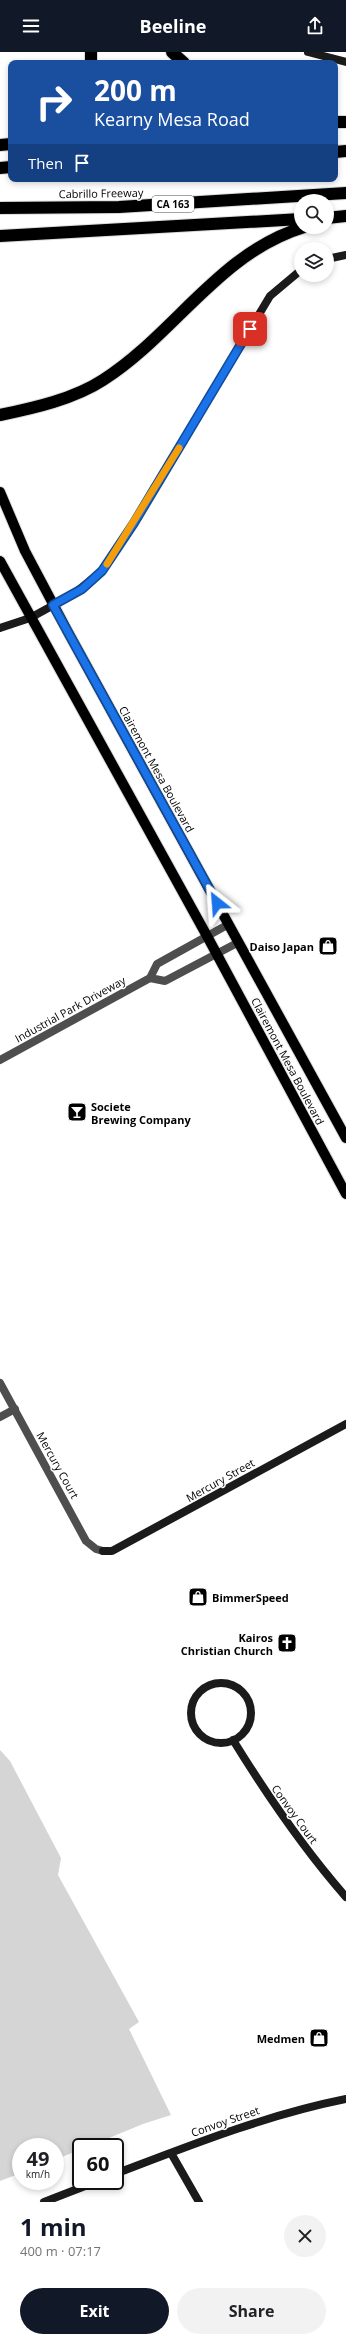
<!DOCTYPE html>
<meta charset="utf-8">
<style>
:root{--surface:#fff;--page:#f2f2f2;--text:#202124;--muted:#757577;--accent:#111827}
body{margin:0;font-family:"Open Sans",sans-serif;background:var(--page);color:var(--text);height:100vh;display:flex;flex-direction:column;font-size:15px;white-space:nowrap}
*{box-sizing:border-box;margin:0}
p{font-size:13px;color:var(--muted)}
.icon{flex:none;width:22px;height:22px;fill:none;stroke:currentColor;stroke-width:2;stroke-linecap:round;stroke-linejoin:round}
.map{position:relative;height:2150px;overflow:hidden}
.side{display:flex;flex-direction:column;background:var(--surface);flex:1}
.side>*{flex:none}
.guide{position:absolute;left:8px;top:8px;width:330px;height:122px;border-radius:8px;box-shadow:0 2px 6px #0003;background:#1a4fa0;color:#fff;overflow:hidden}
.tools{position:absolute;left:294px;top:142px;display:grid;gap:8px}
.tools a{display:grid;place-items:center;width:40px;height:40px;border-radius:50%;background:var(--surface);box-shadow:0 2px 6px #0003;font-size:20px}
.speed{position:absolute;left:12px;top:2086px;display:flex;gap:8px;font-size:20px;font-weight:700;text-align:center}
.speed>*{display:grid;place-content:center;width:52px;height:52px;border-radius:50%;background:var(--surface);box-shadow:0 2px 6px #0003;line-height:1}
.speed small{font-size:10px;font-weight:400}
.speed .limit{border:2px solid #111;border-radius:6px;background:#fff;color:#111}
.pin{position:absolute;display:grid;place-items:center;width:34px;height:34px;color:#fff;margin:-17px;border-radius:8px;box-shadow:0 2px 6px #0006}
.me{position:absolute;width:44px;margin:-22px;rotate:332deg;stroke-linejoin:round;filter:drop-shadow(0 0 3px #0008)}
.turn{display:flex;align-items:center;gap:14px;height:84px;padding:0 20px;font-size:18px}
.turn .icon{width:52px;height:52px;stroke-width:2.5}
.turn b{display:block;font-size:28px;line-height:34px}
.then{display:flex;align-items:center;height:38px;padding:0 20px;background:#0003;gap:8px;font-size:15px}
.round{display:grid;place-items:center;flex:none;width:42px;height:42px;border-radius:21px;background:var(--page)}
.summary{display:flex;align-items:center;justify-content:space-between;height:68px;padding:0 20px}
h1{font-size:24px;font-weight:700;line-height:30px;color:var(--accent)}
.cta{display:flex;gap:8px;margin-top:auto;padding:8px 20px}
.cta a{flex:1;height:46px;border-radius:24px;background:var(--accent);color:#fff;font-size:16px;font-weight:700;line-height:46px;text-align:center}
.cta a+a{background:var(--page);color:var(--text)}
header{display:flex;justify-content:space-between;align-items:center;height:52px;padding:0 20px;background:var(--accent);color:#fff;font-size:18px;font-weight:700}
.map>svg:first-child{display:block}
.green{fill:#d5d5d5}
.lines{fill:none;stroke-linecap:round;stroke-linejoin:round}
.primary-casing{stroke:#dbdbdb;stroke-width:12}
.highway-casing{stroke:#dbdbdb;stroke-width:14}
.street{stroke:#4e4e4e;stroke-width:8}
.secondary{stroke:#1b1b1b;stroke-width:8}
.primary{stroke:#000;stroke-width:10}
.highway{stroke:#000;stroke-width:12}
.route-casing{stroke:#114b97;stroke-width:10}
.route{stroke:#1a73e8;stroke-width:7}
.slow{stroke:#f59e0b;stroke-width:7}
.labels{text-anchor:middle;dominant-baseline:central;stroke-width:3;stroke-linejoin:round;paint-order:stroke}
.shield{fill:#fff;stroke:#4c4c4c;stroke-width:1}
.shield-label{font-size:10px;font-weight:bold;fill:#000}
.street-label{font-size:11px;fill:#000;stroke:#fff}
.poi-label{font-size:11px;font-weight:bold;fill:#000;stroke:#fff;text-anchor:end}
</style>
<header><svg class="icon" aria-label="menu" viewBox="0 0 24 24"><path d="M4 6h16M4 12h16M4 18h16"/></svg>Beeline<svg class="icon" aria-label="share" viewBox="0 0 24 24"><path d="M12 15V3M7 8l5-5 5 5M5 13v7h14v-7"/></svg></header>
<div class="map">
<svg width="346" height="2150" viewBox="0 0 346 2150">
<rect width="100%" height="100%" fill="#fff"/>
<!-- green -->
<path class="green" d="M0,1698L10,1709L61,1806L58,1823L139,1970L129,1977L171,2063L143,2072L87,2095H81V2097L55,2108V2095H21V2121L0,2129Z"/>
<g class="lines">
<defs>
<path id="primary" d="M0,440L25,499L69,582L346,1086
M0,509L207,884L346,1142"/>
<path id="highway" d="M172,0L184,11
M91,11V0
M335,70H346
M0,93L11,92
M335,100L346,99
M0,116L11,115
M0,156L119,155L346,141
M327,166L346,164
M0,184L301,167
M0,363C34,356 74,347 103,328C175,282 219,201 304,175"/>
</defs>
<!-- primary casing -->
<use href="#primary" class="primary-casing"/>
<!-- highway casing -->
<use href="#highway" class="highway-casing"/>
<!-- street -->
<path class="street" d="M150,926L165,929L239,890
M0,1008L150,926L157,912L229,872
M0,1331L86,1489L96,1497L103,1499
M0,1365L15,1357"/>
<!-- secondary -->
<path class="secondary" d="M308,0L346,10
M327,207L346,203
M0,576L30,566L72,543L102,519L134,471L270,244L301,218
M103,1499H112L346,1372
M191 1661a30 30 0 1 1 60 0a30 30 0 1 1-60 0Z
M233,1688C267,1743 303,1796 346,1845
M171,2101L199,2150
M115,2122C191,2093 266,2063 346,2047
M44,2150L98,2129"/>
<!-- primary -->
<use href="#primary" class="primary"/>
<!-- highway -->
<use href="#highway" class="highway"/>
</g>
<g class="lines">
<defs>
<path id="route" d="M217,851L53,553L82,537L102,519L134,471L250,277"/>
</defs>
<!-- route casing -->
<use href="#route" class="route-casing"/>
<!-- route -->
<use href="#route" class="route"/>
<!-- slow -->
<path class="slow" d="M107,512L179,396"/>
</g>
<!-- icons -->
<defs>
<symbol id="shop-square" viewBox="-11 -11 22 22"><rect x="-9" y="-9" width="18" height="18" rx="4" fill="#000" stroke="#fff"/><path d="M-5-2.5h2.3a2.7 3.5 0 0 1 5.4 0H5L5.5 6h-11ZM-1.5-2.5h3a1.5 2.3 0 0 0-3 0Z" fill="#fff"/></symbol>
<symbol id="bar-square" viewBox="-11 -11 22 22"><rect x="-9" y="-9" width="18" height="18" rx="4" fill="#000" stroke="#fff"/><path d="M-6-5H6L.8 .8V4.5H3.5V6h-7V4.5H-.8V.8Z" fill="#fff"/></symbol>
<symbol id="church-square" viewBox="-11 -11 22 22"><rect x="-9" y="-9" width="18" height="18" rx="4" fill="#000" stroke="#fff"/><path d="M-1.2-6h2.4v3.5h3.3v2.4h-3.3V6h-2.4V-.1h-3.3v-2.4h3.3Z" fill="#fff"/></symbol>
</defs>
<g fill-rule="evenodd">
<use href="#shop-square" x="317" y="883" width="22" height="22"/>
<use href="#bar-square" x="66" y="1049" width="22" height="22"/>
<use href="#shop-square" x="187" y="1534" width="22" height="22"/>
<use href="#church-square" x="276" y="1580" width="22" height="22"/>
<use href="#shop-square" x="308" y="1975" width="22" height="22"/>
</g>
<g class="labels">
<!-- shield labels -->
<rect class="shield" x="152" y="144" width="42" height="16" rx="3"/>
<g class="shield-label">
<text x="173" y="152">CA 163</text>
</g>
<!-- street labels -->
<g class="street-label">
<text transform="translate(101 141) rotate(-1)">Cabrillo Freeway</text>
<text transform="translate(157 717) rotate(61)">Clairemont Mesa Boulevard</text>
<text transform="translate(70 957) rotate(-29)">Industrial Park Driveway</text>
<text transform="translate(288 1009) rotate(62)">Clairemont Mesa Boulevard</text>
<text transform="translate(58 1413) rotate(61)">Mercury Court</text>
<text transform="translate(220 1428) rotate(-29)">Mercury Street</text>
<text transform="translate(295 1762) rotate(54)">Convoy Court</text>
<text transform="translate(225 2069) rotate(-19)">Convoy Street</text>
</g>
<!-- poi labels -->
<g class="poi-label">
<text x="314" y="894">Daiso Japan</text>
<text x="91" y="1054" text-anchor="start">Societe<tspan x="91" dy="13">Brewing Company</tspan></text>
<text x="212" y="1545" text-anchor="start">BimmerSpeed</text>
<text x="273" y="1585">Kairos<tspan x="273" dy="13">Christian Church</tspan></text>
<text x="305" y="1986">Medmen</text>
</g>
</g>
</svg>
<div class="tools">
<a><svg class="icon" aria-label="search" viewBox="0 0 24 24"><circle cx="10" cy="10" r="6"/><path d="M15 15l6 6"/></svg></a>
<a><svg class="icon" aria-label="layers" viewBox="0 0 24 24"><path d="M12 4l9 5-9 5-9-5zM3 14l9 5 9-5"/></svg></a>
</div>
<div class="speed"><div>49<small>km/h</small></div><div class="limit">60</div></div>
<div class="pin" style="left:250px;top:277px;background:#d93025"><svg class="icon" aria-label="arrive" viewBox="0 0 24 24"><path d="M6 21V4h12l-3 4 3 4H6"/></svg></div>
<svg class="me" style="left:217px;top:851px" viewBox="-20 -20 40 40"><path d="M0-17L14 15 0 8-14 15z" fill="#1a73e8" stroke="#fff" stroke-width="4"/></svg>
<div class="guide">
<div class="turn"><svg class="icon" aria-label="right" viewBox="0 0 24 24"><path d="M7 20v-9h11M14 6l5 5-5 5"/></svg><div><b>200 m</b>Kearny Mesa Road</div></div>
<div class="then">Then<svg class="icon" aria-label="arrive" viewBox="0 0 24 24"><path d="M6 21V4h12l-3 4 3 4H6"/></svg></div>
</div>
</div>
<section class="side">
<div class="summary"><div><h1>1 min</h1><p>400 m · 07:17</p></div><a class="round"><svg class="icon" aria-label="close" viewBox="0 0 24 24"><path d="M6 6l12 12M18 6L6 18"/></svg></a></div>
<div class="cta"><a>Exit</a><a>Share</a></div>
</section>
